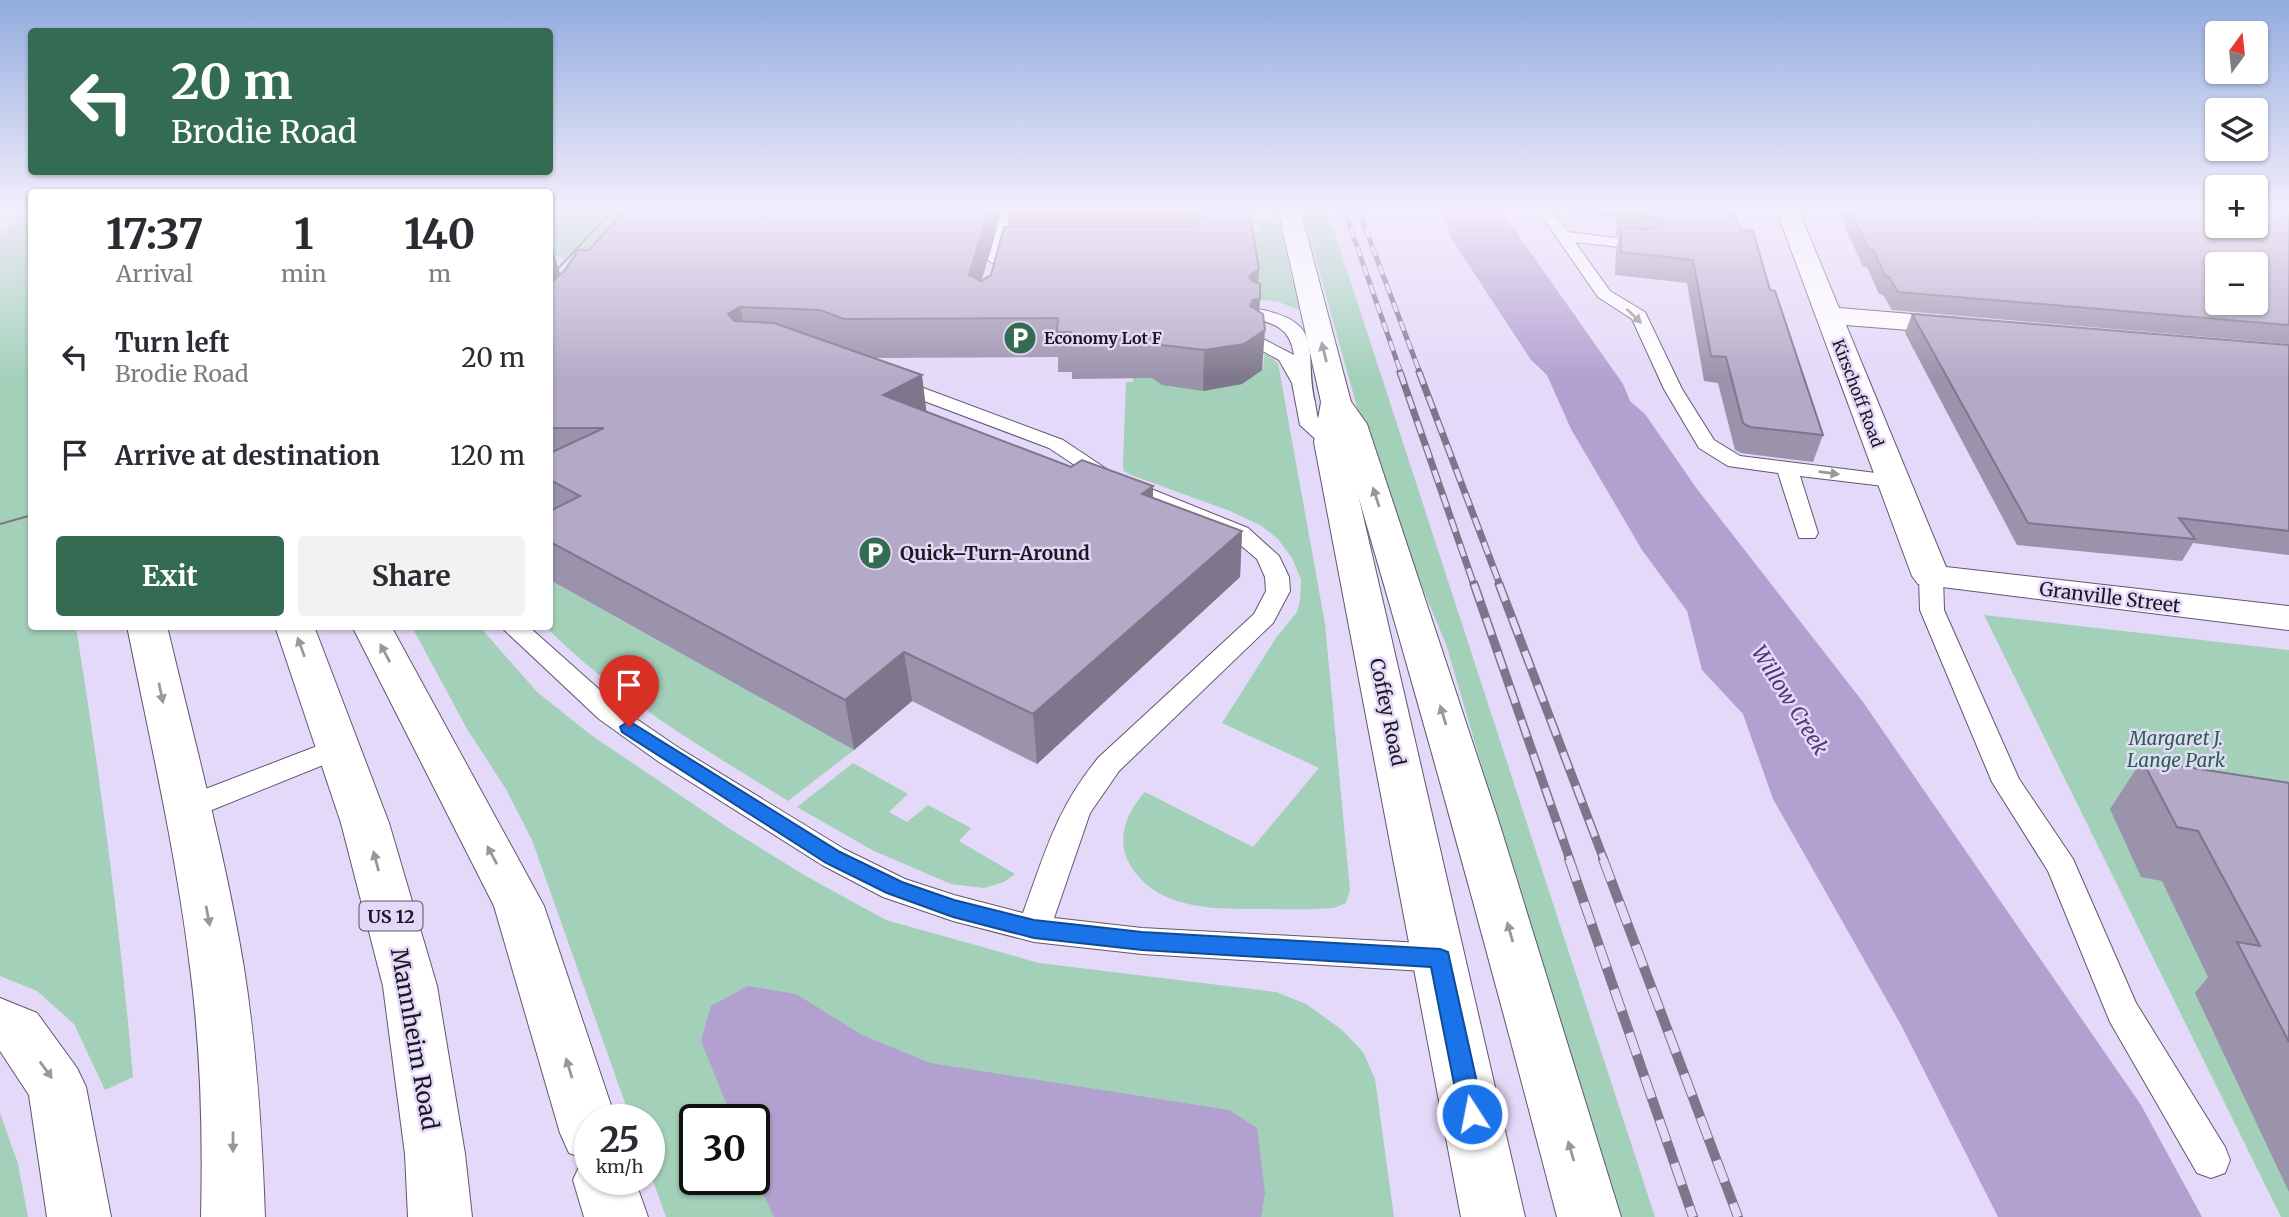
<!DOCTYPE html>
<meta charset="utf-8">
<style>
:root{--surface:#fff;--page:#f2f2f3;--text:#2b2b33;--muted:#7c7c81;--accent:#346c53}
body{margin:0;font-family:Merriweather,serif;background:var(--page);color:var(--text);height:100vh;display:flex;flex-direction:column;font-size:26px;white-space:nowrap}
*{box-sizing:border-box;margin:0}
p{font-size:23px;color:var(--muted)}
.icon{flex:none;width:38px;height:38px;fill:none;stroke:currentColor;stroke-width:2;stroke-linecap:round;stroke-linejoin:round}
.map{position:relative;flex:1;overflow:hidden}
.panel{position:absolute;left:28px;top:189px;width:525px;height:441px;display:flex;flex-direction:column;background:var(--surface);border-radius:7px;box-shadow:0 2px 5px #0004}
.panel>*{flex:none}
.banner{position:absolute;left:28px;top:28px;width:525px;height:147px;border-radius:7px;box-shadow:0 2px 5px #0004;background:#346c53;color:#fff;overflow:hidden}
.needle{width:46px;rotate:15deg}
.fabs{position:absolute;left:2205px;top:21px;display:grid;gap:14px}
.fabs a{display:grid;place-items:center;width:63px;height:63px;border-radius:7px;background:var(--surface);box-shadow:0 2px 5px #0004;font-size:35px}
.speed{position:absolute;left:574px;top:1104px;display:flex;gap:14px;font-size:35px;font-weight:700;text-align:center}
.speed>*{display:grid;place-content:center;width:91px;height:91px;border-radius:50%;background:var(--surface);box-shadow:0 2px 5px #0004;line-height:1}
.speed small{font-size:18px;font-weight:400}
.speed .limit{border:4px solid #111;border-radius:10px;background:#fff;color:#111}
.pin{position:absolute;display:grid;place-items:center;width:60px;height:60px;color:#fff;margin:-72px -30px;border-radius:50% 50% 50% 0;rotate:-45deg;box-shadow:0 0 7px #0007}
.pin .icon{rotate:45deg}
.me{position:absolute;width:77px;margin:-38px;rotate:349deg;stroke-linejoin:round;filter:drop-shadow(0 0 5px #0008)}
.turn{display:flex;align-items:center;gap:24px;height:147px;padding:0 28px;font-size:32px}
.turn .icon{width:91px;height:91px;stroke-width:2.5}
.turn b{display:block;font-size:49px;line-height:60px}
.eta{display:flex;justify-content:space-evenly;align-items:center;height:119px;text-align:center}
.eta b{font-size:42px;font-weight:700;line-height:49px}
.primary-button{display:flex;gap:14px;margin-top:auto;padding:14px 28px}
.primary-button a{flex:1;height:80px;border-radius:7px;background:var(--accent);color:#fff;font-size:28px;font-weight:700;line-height:80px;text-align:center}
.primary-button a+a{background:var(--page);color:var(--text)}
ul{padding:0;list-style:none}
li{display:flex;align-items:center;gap:21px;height:98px;padding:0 28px}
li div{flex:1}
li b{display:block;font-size:26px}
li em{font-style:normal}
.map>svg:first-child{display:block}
.green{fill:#a2d0b9;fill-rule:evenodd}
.water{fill:#b2a0d0}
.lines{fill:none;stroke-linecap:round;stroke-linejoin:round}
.service-casing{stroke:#605771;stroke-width:2}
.minor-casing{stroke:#605771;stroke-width:2}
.primary-casing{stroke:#605771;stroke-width:2}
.service{fill:#fff;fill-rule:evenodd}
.minor{fill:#fff;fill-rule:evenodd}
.primary{fill:#fff;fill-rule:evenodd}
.tram{stroke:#7d768a;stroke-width:2}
.rail-far3-casing{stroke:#7d768a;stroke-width:5}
.rail-far2-casing{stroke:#7d768a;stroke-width:7}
.rail-far1-casing{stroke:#7d768a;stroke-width:9}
.rail-casing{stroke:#7d768a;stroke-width:10}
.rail-far3{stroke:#e4d9f8;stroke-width:3.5;stroke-dasharray:10;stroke-linecap:butt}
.rail-far2{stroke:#e4d9f8;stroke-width:4.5;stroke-dasharray:13;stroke-linecap:butt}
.rail-far1{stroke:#e4d9f8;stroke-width:6;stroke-dasharray:18;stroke-linecap:butt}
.rail{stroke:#e4d9f8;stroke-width:8;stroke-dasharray:23;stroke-linecap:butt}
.wall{fill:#9b92ab}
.shaded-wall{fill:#7e778b}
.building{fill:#b4aac7;stroke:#7e778b;stroke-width:2;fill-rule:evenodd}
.oneway{fill:#99979c}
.route{fill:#1a73e8;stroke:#114b97;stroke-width:2}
.labels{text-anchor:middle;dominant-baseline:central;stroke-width:5;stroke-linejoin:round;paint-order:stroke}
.far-poi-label{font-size:16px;font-weight:bold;fill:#1c1822;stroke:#e4d9f8;text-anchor:start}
.far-street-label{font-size:16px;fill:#1c1822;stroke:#e4d9f8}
.shield{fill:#e4d9f8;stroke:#585262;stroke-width:2}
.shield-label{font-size:18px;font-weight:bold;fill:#1c1822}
.poi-label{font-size:19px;font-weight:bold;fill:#1c1822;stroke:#e4d9f8;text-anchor:start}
.street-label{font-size:19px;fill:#1c1822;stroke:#e4d9f8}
.park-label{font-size:19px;font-style:italic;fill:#226449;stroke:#e4d9f8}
.water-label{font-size:21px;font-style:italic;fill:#513773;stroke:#e4d9f8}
.near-street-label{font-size:23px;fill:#1c1822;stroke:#e4d9f8}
</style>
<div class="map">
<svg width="2289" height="1217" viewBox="0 0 2289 1217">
<rect width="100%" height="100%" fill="#e4d9f8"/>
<!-- green -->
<path class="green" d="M25,209H32V626L76,627C100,776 120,926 133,1077L105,1090L74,1024L37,991L0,976V236Z
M556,209H667L600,270L550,254V216Z
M1302,209H1327L1655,1217H1614L1446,644L1377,479Z
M1258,221H1279L1299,310L1279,302L1256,299L1244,231H1259Z
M1265,353L1278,363L1325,624L1350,890L1346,903L1334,908C1310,910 1287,909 1263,909C1215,909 1154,911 1128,861C1116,836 1128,811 1145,792L1253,847L1319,768L1222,723L1276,638L1297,612L1300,601L1301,580L1292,558L1277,538L1260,525L1230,511L1131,475L1124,471L1123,466L1126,382H1133L1134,370H1262Z
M550,580L854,750L788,801C704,748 616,698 546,627L550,626Z
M1984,615L2289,650V1217H2281Z
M412,627H480L537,692L591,735L733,831L804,875L886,920L1039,963L1276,992L1306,1004L1341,1029L1363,1052L1375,1079L1394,1217H666L649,1170V1120H631L532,840L506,789L467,729ZM695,1120H754V1180H695Z
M853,763L908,794L889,812L907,822L928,805L971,828L959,841L1015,874L1004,882L984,888L951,884L874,851L797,807Z
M0,1113L18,1164L28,1217H0Z"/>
<!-- water -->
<path class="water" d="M1439,209H1500L1623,384L1630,401L1645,414L1697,489L1863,702L2141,1105L2202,1217H1998L1901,1025L1773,799L1743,714L1702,670L1687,611L1642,550L1571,429L1547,375L1531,360L1453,241Z
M748,986L796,994L862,1035L930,1063L1229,1110L1257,1128L1265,1193L1261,1217H774L754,1174V1120H733L701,1041L711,1006Z"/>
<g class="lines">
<defs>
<path id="service" d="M1002,209H1016L1004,260L996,265L988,260Z
M1537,209H1551L1568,232L1650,242L1653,245L1645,250L1575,242L1610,291L1645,312L1682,389L1714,440L1740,456L1892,475L1899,477L1903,481L1899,485L1892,487L1800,476L1818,533L1815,538H1799L1778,473L1728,466L1699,448L1664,389L1632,319L1598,297Z
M1258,309C1328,322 1303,353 1315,402C1316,408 1317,418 1320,423C1325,431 1335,435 1340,442L1337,446H1323L1300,425L1292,383L1279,360L1250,344L1253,340H1265L1294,355C1290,328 1276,324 1252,318L1250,314Z
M894,377L1063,440L1114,474L1248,528L1279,556L1289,577L1290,591L1273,623L1119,771L1090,813L1054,918L1142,928L1440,944L1452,948L1457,958L1452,968L1440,972L1142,954L1034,942L953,921L883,897L822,865L659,762L599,719L500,626H528L619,707L679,748L844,849L905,879L954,895L1023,913C1045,853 1057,807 1099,757L1254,614L1266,591L1265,577L1257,559L1232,538L1100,482L1049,448L887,387L885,383Z
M1931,569L1939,571L1943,576L1944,610L2019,779L2073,859L2136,1003L2225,1147L2230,1160L2225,1173L2211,1178L2197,1173L2110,1022L2048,871L1992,782L1920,610L1919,576L1923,571Z
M338,738L348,741L352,748L348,755L197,816L187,819L177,816L172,808L177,800Z"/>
<path id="minor" d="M1278,209H1300L1351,402L1346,442L1525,1217H1461L1314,442L1321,402Z
M1776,209H1798L1839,308L1959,318L1969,320L1972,326L1969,332L1959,334L1846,325L1946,567L2289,606V630L1918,584L1912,576Z"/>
<path id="primary" d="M1336,393L1347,396L1367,424L1498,819L1621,1217H1557C1488,951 1415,687 1337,424L1321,402L1325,396Z
M127,626H167C194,740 225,853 244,968C257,1051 262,1134 265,1217H201C203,1133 201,1050 190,967C176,852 150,740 127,626Z
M275,626H314L389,823L437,986L465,1154L472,1217H408L405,1154L383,986L341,823Z
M352,626H391L544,906L616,1120H590V1180H635L648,1217H584L573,1180L583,1158L569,1153L560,1133L494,906Z
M0,998L37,1013L77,1068L86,1087L111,1217H47L29,1095L0,1051Z"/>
</defs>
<!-- service casing -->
<use href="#service" class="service-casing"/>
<!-- minor casing -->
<use href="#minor" class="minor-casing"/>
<!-- primary casing -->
<use href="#primary" class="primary-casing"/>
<!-- service -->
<use href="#service" class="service"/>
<!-- minor -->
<use href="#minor" class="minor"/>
<!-- primary -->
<use href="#primary" class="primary"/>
<!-- tram -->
<path class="tram" d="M550,222L563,209
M550,277L614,209
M0,524L32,515"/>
<defs>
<path id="rail-far3" d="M1344,209L1401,373
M1358,209L1420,373"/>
<path id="rail-far2" d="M1400,372L1474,585
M1419,372L1500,585"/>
<path id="rail-far1" d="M1474,584L1570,860
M1499,584L1604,860"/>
<path id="rail" d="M1569,859L1693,1217
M1603,859L1738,1217"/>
</defs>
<!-- rail-far3 casing -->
<use href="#rail-far3" class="rail-far3-casing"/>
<!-- rail-far2 casing -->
<use href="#rail-far2" class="rail-far2-casing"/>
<!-- rail-far1 casing -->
<use href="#rail-far1" class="rail-far1-casing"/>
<!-- rail casing -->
<use href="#rail" class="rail-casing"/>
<!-- rail-far3 -->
<use href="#rail-far3" class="rail-far3"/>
<!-- rail-far2 -->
<use href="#rail-far2" class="rail-far2"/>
<!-- rail-far1 -->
<use href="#rail-far1" class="rail-far1"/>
<!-- rail -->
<use href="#rail" class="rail"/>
</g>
<!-- wall -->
<path class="wall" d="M627,209H1001L981,281L991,275L1008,227L1007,212L1249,209L1258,284L1262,370L1242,384L1203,391L1162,385L1152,378L1072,379V372H1058V357L874,358L926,411L1071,467L1153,486V497L1242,531L1240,577L1037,764L912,701L854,750L550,580V250L560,275L565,270L576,254L589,250Z
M1569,209H1733L1741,230L1770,290L1823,435L1813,462L1741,453L1735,450L1718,383L1704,381L1687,283L1615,275L1616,249L1619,236L1616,235L1617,217L1569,213Z
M1837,209H2289V344L1892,310L1883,295L1879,294L1867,267H1863Z
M1912,314L2289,345V555L2193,543L2182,561L2017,545L1905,333Z
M2142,760L2289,783V1192L2195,993L2208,977L2162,881L2141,877L2110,809Z"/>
<!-- shaded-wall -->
<path class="shaded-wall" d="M989,209H1001L973,313L969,275Z
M553,250L564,287L550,310V261Z
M1259,269L1257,299H1260L1258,335L1265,330L1262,370L1242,384L1203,391L1204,350L1249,276Z
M740,307L748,346L728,314Z
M922,375L927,416L883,395Z
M1153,486V531L1142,494Z
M1242,531L1240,577L1037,764L1033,714Z
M904,652L912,701L854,750L845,700Z"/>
<!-- building -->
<path class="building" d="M627,209H989L969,275L981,281L991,275L1004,227H1191L1201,219L1191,212H1007L1008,209H1249L1259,269L1249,276L1252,281L1260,284V299L1253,300L1250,306L1263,314L1265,330L1244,344L1204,350L1162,345L1152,338L1071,339V332H1057L1058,318L844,319L820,310L740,307L728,314L734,321L774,323L922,375L883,395L1071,467L1082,460L1153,486L1142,494L1242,531L1033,714L904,652L845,700L550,542V511L580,496L550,480V453L604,428H550V284L565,270L576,254L575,250H589Z
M1621,209H1733L1741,230L1753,231L1770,290L1775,291L1823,435L1750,427L1743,423L1726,357L1711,356L1693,260L1621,252V227L1650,230L1661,223L1656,218L1621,214Z
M1850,209H2217V226H2256V209H2289V325L1898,292L1889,277H1886L1873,250H1869ZM2217,264H2256V303H2217Z
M550,250H553L550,261Z
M1912,314L2289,345V531L2179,518L2195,539L2028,523Z
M2142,760L2289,783V1042L2237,942L2260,946L2198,831L2177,827Z"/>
<!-- one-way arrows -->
<defs><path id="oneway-solid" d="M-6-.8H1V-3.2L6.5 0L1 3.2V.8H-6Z" transform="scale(1.75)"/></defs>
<g class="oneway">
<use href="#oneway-solid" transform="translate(1634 316) rotate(44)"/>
<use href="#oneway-solid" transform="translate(1324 352) rotate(-104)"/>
<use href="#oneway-solid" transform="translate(1829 473) rotate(7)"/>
<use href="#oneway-solid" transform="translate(1376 497) rotate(-108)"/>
<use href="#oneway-solid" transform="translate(301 647) rotate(-110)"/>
<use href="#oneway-solid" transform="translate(385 653) rotate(-118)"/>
<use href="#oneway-solid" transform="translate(161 693) rotate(78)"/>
<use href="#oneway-solid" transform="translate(1443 715) rotate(-107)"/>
<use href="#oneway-solid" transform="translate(492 855) rotate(-118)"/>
<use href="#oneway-solid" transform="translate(376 861) rotate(-105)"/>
<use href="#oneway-solid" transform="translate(208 916) rotate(79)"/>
<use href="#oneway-solid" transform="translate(1510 932) rotate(-106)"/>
<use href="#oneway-solid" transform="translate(569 1068) rotate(-107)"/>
<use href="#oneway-solid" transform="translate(46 1070) rotate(54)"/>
<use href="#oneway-solid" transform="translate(233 1142) rotate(90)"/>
<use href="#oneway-solid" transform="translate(1571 1151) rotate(-106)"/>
</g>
<!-- sky -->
<linearGradient id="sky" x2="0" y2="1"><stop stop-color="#92acde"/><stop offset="0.55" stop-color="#f3eefc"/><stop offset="1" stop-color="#f3eefc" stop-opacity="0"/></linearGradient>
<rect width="2289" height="380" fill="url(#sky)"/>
<!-- route -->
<path class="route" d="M629,721L840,852L902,882L954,900L1034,920L1142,932L1440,949L1448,952L1484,1114L1480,1121L1472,1125L1463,1121L1460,1114L1431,967L1142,950L1034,938L953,917L887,893L826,863L622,732L620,727Z"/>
<!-- icons -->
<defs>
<symbol id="parking-disc" viewBox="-11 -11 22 22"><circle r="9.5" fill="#346c53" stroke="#e4d9f8"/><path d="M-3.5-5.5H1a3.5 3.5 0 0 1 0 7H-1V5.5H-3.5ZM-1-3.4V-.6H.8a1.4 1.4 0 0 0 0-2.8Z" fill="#fff"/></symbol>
</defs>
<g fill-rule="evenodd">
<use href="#parking-disc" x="1001" y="319" width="38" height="38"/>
<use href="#parking-disc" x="856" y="534" width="38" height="38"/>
</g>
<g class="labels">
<!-- far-poi labels -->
<g class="far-poi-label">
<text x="1044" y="338">Economy Lot F</text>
</g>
<!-- far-street labels -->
<g class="far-street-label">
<text transform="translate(1858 393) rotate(69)">Kirschoff Road</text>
</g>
<!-- shield labels -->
<rect class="shield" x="359.5" y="901.5" width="63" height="29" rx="5"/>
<g class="shield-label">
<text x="391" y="916">US 12</text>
</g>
<!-- poi labels -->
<g class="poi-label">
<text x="900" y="553">Quick–Turn-Around</text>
</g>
<!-- street labels -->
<g class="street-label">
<text transform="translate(2110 597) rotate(7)">Granville Street</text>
<text transform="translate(1388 712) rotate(78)">Coffey Road</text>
</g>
<!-- park labels -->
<g class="park-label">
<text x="2176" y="738">Margaret J.<tspan x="2176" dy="22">Lange Park</tspan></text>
</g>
<!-- water labels -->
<g class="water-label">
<text transform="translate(1790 700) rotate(58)">Willow Creek</text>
</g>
<!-- near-street labels -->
<g class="near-street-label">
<text transform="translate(415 1039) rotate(80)">Mannheim Road</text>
</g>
</g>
</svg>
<div class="fabs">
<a><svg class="needle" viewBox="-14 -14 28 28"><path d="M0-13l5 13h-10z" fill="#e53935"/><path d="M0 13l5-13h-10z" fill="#7c7c81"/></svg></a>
<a><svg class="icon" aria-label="layers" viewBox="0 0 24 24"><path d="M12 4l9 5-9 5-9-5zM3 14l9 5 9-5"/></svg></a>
<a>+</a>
<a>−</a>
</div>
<div class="speed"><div>25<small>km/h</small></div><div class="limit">30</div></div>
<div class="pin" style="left:629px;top:727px;background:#d93025"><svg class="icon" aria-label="arrive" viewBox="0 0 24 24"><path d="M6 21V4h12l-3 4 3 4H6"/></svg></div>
<svg class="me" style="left:1472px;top:1114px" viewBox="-20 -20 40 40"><circle r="17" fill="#1a73e8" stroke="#fff" stroke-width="3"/><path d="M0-11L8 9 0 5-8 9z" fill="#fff"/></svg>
<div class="banner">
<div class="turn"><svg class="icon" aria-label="left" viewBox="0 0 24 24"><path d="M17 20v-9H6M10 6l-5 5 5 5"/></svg><div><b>20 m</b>Brodie Road</div></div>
</div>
<section class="panel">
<div class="eta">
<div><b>17:37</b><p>Arrival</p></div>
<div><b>1</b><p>min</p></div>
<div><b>140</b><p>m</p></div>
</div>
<ul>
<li><svg class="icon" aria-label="left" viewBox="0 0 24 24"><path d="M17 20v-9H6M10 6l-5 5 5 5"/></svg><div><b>Turn left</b><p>Brodie Road</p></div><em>20 m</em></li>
<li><svg class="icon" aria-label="arrive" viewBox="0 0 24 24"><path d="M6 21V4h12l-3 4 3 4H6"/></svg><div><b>Arrive at destination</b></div><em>120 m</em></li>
</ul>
<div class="primary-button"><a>Exit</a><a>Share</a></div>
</section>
</div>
